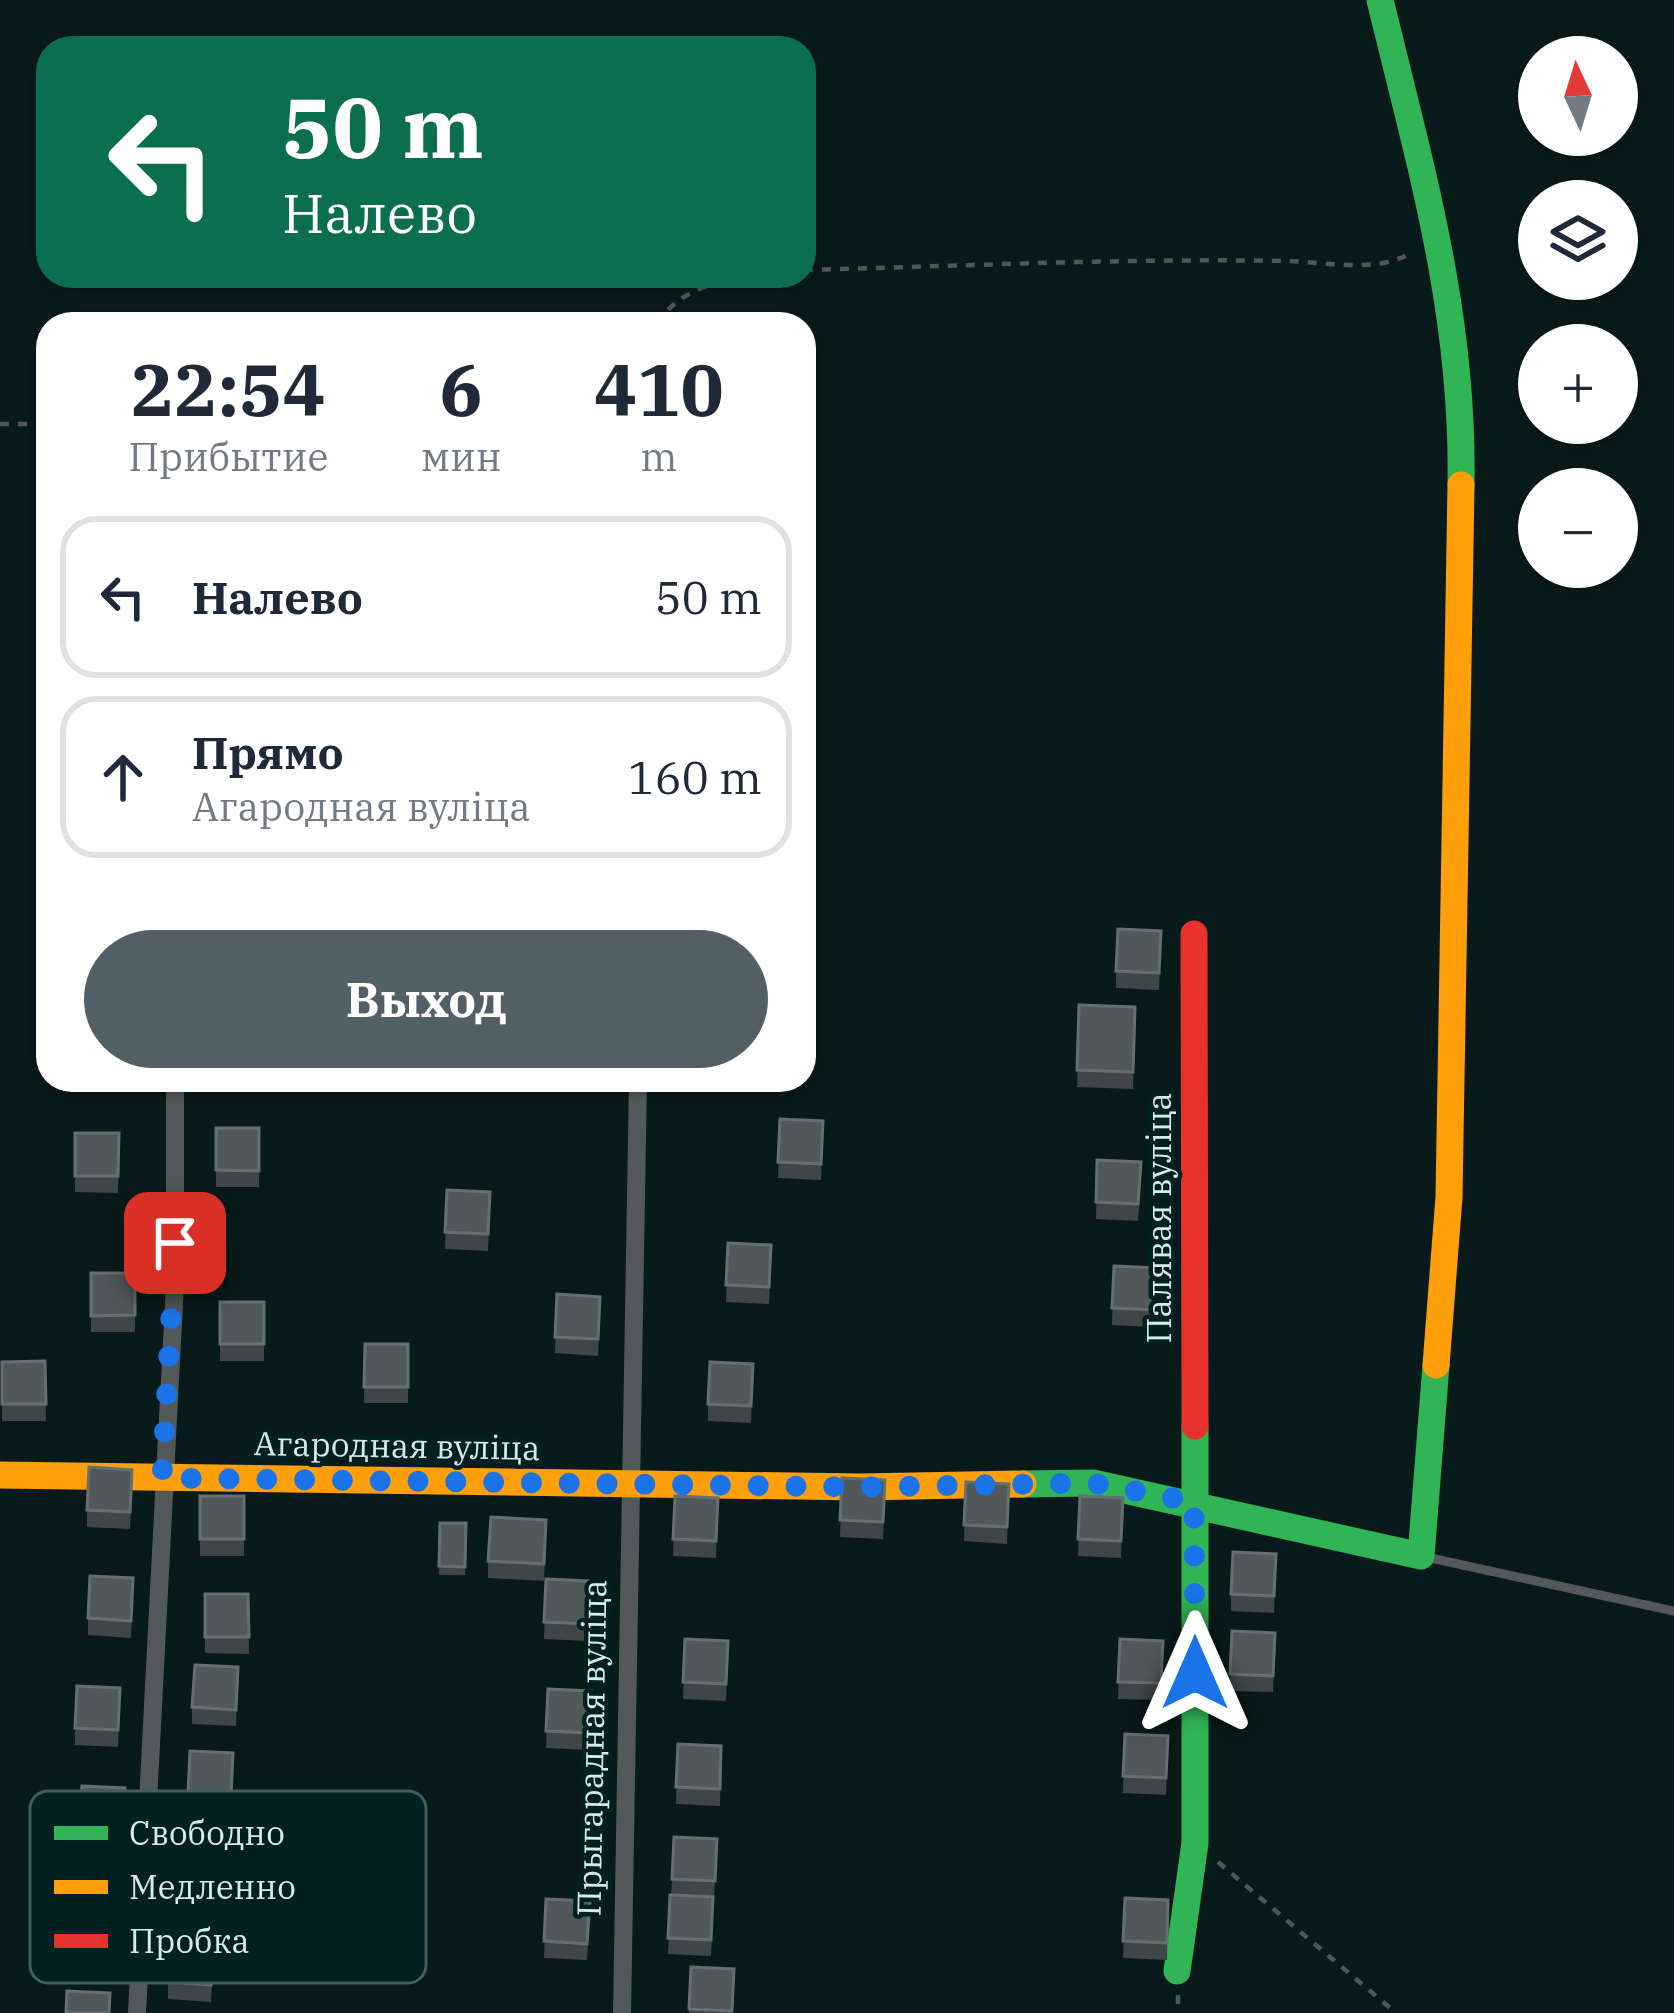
<!DOCTYPE html>
<html lang="ru">
<meta charset="utf-8">
<style>
:root{--surface:#fff;--page:#f6f6f7;--text:#1f2937;--muted:#747a83;--line:#e0e1e3;--accent:#525f67}
body{margin:0;font-family:"IBM Plex Serif",serif;background:var(--page);color:var(--text);height:100vh;display:flex;flex-direction:column;font-size:45px;white-space:nowrap}
*{box-sizing:border-box;margin:0}
p{font-size:39px;color:var(--muted)}
.icon{flex:none;width:66px;height:66px;fill:none;stroke:currentColor;stroke-width:2;stroke-linecap:round;stroke-linejoin:round}
.map{position:relative;flex:1;overflow:hidden}
.drawer{position:absolute;left:36px;top:312px;width:780px;height:780px;display:flex;flex-direction:column;background:var(--surface);border-radius:36px;box-shadow:0 3px 9px #0004}
.drawer>*{flex:none}
.banner{position:absolute;left:36px;top:36px;width:780px;height:252px;border-radius:36px;box-shadow:0 3px 9px #0004;background:#0b6e4f;color:#fff;overflow:hidden}
.needle{width:78px;rotate:356deg}
.tools{position:absolute;left:1518px;top:36px;display:grid;gap:24px}
.tools a{display:grid;place-items:center;width:120px;height:120px;border-radius:50%;background:var(--surface);box-shadow:0 3px 9px #0004;font-size:60px}
.pin{position:absolute;display:grid;place-items:center;width:102px;height:102px;color:#fff;margin:-51px;border-radius:24px;box-shadow:0 6px 18px #0006}
.me{position:absolute;width:132px;margin:-66px;rotate:0deg;stroke-linejoin:round;filter:drop-shadow(0 0 9px #0008)}
.turn{display:flex;align-items:center;gap:42px;height:252px;padding:0 48px;font-size:54px}
.turn .icon{width:156px;height:156px;stroke-width:2.5}
.turn b{display:block;font-size:84px;line-height:102px}
.eta{display:flex;justify-content:space-evenly;align-items:center;height:204px;text-align:center}
.eta b{font-size:72px;font-weight:700;line-height:84px}
.primary-button{display:flex;gap:24px;margin-top:auto;padding:24px 48px}
.primary-button a{flex:1;height:138px;border-radius:72px;background:var(--accent);color:#fff;font-size:48px;font-weight:700;line-height:138px;text-align:center}
ul{padding:0;list-style:none}
li{display:flex;align-items:center;gap:36px;height:162px;margin:0 24px 18px;padding:0 24px;border:6px solid var(--line);border-radius:36px}
li div{flex:1}
li b{display:block;font-size:45px}
li em{font-style:normal}
.map>svg:first-child{display:block}
.lines{fill:none;stroke-linecap:round;stroke-linejoin:round}
.path{stroke:#505757;stroke-width:4.5;stroke-dasharray:9 9;stroke-linecap:butt}
.lane{stroke:#535959;stroke-width:9}
.street{stroke:#535959;stroke-width:18}
.fast{stroke:#30b455;stroke-width:27}
.slow{stroke:#ff9f0a;stroke-width:27}
.jam{stroke:#e5322d;stroke-width:27}
.wall{fill:#404648}
.building{fill:#51585a;stroke:#666f70;stroke-width:3}
.route{stroke:#1a73e8;stroke-width:21;stroke-dasharray:0 37.8}
.labels{text-anchor:middle;dominant-baseline:central;stroke-width:9;stroke-linejoin:round;paint-order:stroke}
.street-label{font-size:33px;fill:#d9eaeb;stroke:#012022}
.key{fill:#012022;stroke:#425d5e;stroke-width:3}
.key-label{font-size:33px;fill:#d9eaeb}
</style>
<div class="map">
<svg width="1674" height="2013" viewBox="0 0 1674 2013">
<rect width="100%" height="100%" fill="#091a1a"/>
<g class="lines">
<!-- path -->
<path class="path" d="M804,270C965,266 1127,258 1288,261C1325,262 1382,274 1413,251
M657,324C678,291 710,284 746,276
M0,424H48
M1218,1862L1396,2013
M1178,1995V2013"/>
<!-- lane -->
<path class="lane" d="M1426,1557L1674,1611"/>
<!-- street -->
<path class="street" d="M137,2013L175,1284V1080
M622,2013L638,1080"/>
<!-- fast -->
<path class="fast" d="M1380,0C1420,165 1464,312 1461,485
M1023,1484L1093,1483L1421,1556L1436,1365
M1177,1971L1195,1843V1426"/>
<!-- slow -->
<path class="slow" d="M1436,1365L1449,1197L1461,485
M0,1475L861,1487L1023,1484"/>
<!-- jam -->
<path class="jam" d="M1194,934L1195,1426"/>
</g>
<!-- wall -->
<path class="wall" d="M1161,931L1159,990L1116,988V971Z
M1079,1005L1135,1007L1133,1089L1077,1087Z
M214,1080H257V1089L214,1090Z
M780,1119L823,1121L821,1180L778,1178Z
M216,1128H259V1187H216Z
M75,1133H119L118,1193L75,1192Z
M1097,1160L1141,1179L1138,1221L1096,1219Z
M447,1190L490,1209L488,1251L445,1249Z
M728,1243L771,1262L769,1304L726,1302Z
M1114,1266L1158,1285L1155,1327L1112,1325Z
M91,1273H135V1332H91Z
M557,1294L600,1297L598,1356L555,1353Z
M220,1302H264V1361H220Z
M365,1344H408V1403H364Z
M45,1361L46,1421H2V1362Z
M753,1364L751,1423L708,1421V1404Z
M842,1478L885,1497L883,1539L840,1537Z
M966,1482L1009,1484L1007,1544L964,1541Z
M132,1487L130,1529L87,1527V1510Z
M200,1496H244V1556H200Z
M675,1496L718,1498L716,1558L673,1556Z
M1080,1496L1123,1498L1121,1558L1078,1556Z
M440,1523H466L465,1575H439Z
M546,1537L544,1581L488,1578V1561Z
M1276,1554L1274,1613L1231,1611V1594Z
M546,1579L589,1598L587,1641L544,1639Z
M205,1594H248L249,1654L205,1653Z
M133,1595L131,1638L88,1635V1618Z
M1232,1631L1275,1633L1273,1692L1230,1691Z
M685,1639L728,1641L726,1701L683,1699Z
M1120,1639L1163,1658L1161,1700L1118,1699Z
M238,1667L236,1726L192,1724V1707Z
M120,1688L118,1747L75,1745V1728Z
M548,1689L591,1691L589,1750L546,1748Z
M1125,1734L1168,1736L1166,1795L1123,1793Z
M678,1744L721,1746L720,1806L676,1804Z
M233,1770L231,1812L188,1810V1793Z
M125,1788L123,1847L79,1845V1828Z
M717,1839L711,1956L668,1954L672,1879Z
M179,1862L222,1881L220,1924L177,1922Z
M117,1897L114,1940L71,1937V1920Z
M1125,1898L1168,1900L1167,1960L1123,1958Z
M546,1899L590,1901L587,1960L544,1958Z
M213,1959L211,2002L168,1999V1982Z
M691,1967L734,1969L732,2013H689Z"/>
<!-- building -->
<path class="building" d="M1118,929L1161,931L1159,973L1116,971Z
M1079,1005L1135,1007L1133,1072L1077,1070Z
M780,1119L823,1121L821,1164L778,1162Z
M216,1128H259V1171L216,1170Z
M75,1133H119L118,1176H75Z
M1097,1160L1141,1162L1138,1204L1096,1202Z
M447,1190L490,1192L488,1234L445,1232Z
M728,1243L771,1245L769,1287L726,1285Z
M1114,1266L1158,1268L1155,1310L1112,1308Z
M91,1273H135V1315L91,1316Z
M557,1294L600,1297L598,1339L555,1337Z
M220,1302H264V1344H220Z
M365,1344H408V1387H364Z
M45,1361L46,1404H2V1362Z
M710,1362L753,1364L751,1406L708,1404Z
M89,1467L132,1470L130,1512L87,1510Z
M842,1478L885,1480L883,1522L840,1520Z
M966,1482L1009,1484L1007,1527L964,1525Z
M200,1496H244V1539H200Z
M675,1496L718,1498L716,1541L673,1539Z
M1080,1496L1123,1498L1121,1541L1078,1539Z
M491,1517L546,1520L544,1564L488,1561Z
M440,1523H466L465,1567L439,1566Z
M1233,1552L1276,1554L1274,1596L1231,1594Z
M90,1576L133,1578L131,1621L88,1618Z
M546,1579L589,1581L587,1624L544,1622Z
M205,1594H248L249,1637H205Z
M1232,1631L1275,1633L1273,1676L1230,1674Z
M685,1639L728,1641L726,1684L683,1682Z
M1120,1639L1163,1641L1161,1683L1118,1682Z
M195,1665L238,1667L236,1710L192,1707Z
M77,1686L120,1688L118,1730L75,1728Z
M548,1689L591,1691L589,1733L546,1731Z
M1125,1734L1168,1736L1166,1778L1123,1776Z
M678,1744L721,1746L720,1789L676,1787Z
M190,1751L233,1753L231,1796L188,1793Z
M82,1786L125,1788L123,1830L79,1828Z
M674,1837L717,1839L715,1881L672,1879Z
M670,1895L713,1897L711,1940L668,1938Z
M1125,1898L1168,1900L1167,1943L1123,1941Z
M546,1899L590,1901L587,1944L544,1941Z
M170,1940L213,1942L211,1985L168,1982Z
M691,1967L734,1969L732,2011L689,2009Z
M67,1991L110,1993L109,2013H66Z"/>
<g class="lines">
<!-- route -->
<path class="route" d="M175,1243L162,1478L861,1487L1093,1483L1194,1502L1195,1673"/>
</g>
<g class="labels">
<!-- street labels -->
<g class="street-label">
<text transform="translate(1158 1218) rotate(-90)">Палявая вуліца</text>
<text transform="translate(397 1445) rotate(1)">Агародная вуліца</text>
<text transform="translate(591 1748) rotate(-89)">Прыгарадная вуліца</text>
</g>
</g>
<!-- legend -->
<rect x="30" y="1791" width="396" height="192" rx="18" class="key"/>
<rect x="54" y="1826" width="54" height="14" fill="#30b455"/>
<rect x="54" y="1880" width="54" height="14" fill="#ff9f0a"/>
<rect x="54" y="1934" width="54" height="14" fill="#e5322d"/>
<g class="key-label">
<text x="129" y="1845">Свободно</text>
<text x="129" y="1899">Медленно</text>
<text x="129" y="1953">Пробка</text>
</g>
</svg>
<div class="tools">
<a><svg class="needle" viewBox="-14 -14 28 28"><path d="M0-13l5 13h-10z" fill="#e53935"/><path d="M0 13l5-13h-10z" fill="#747a83"/></svg></a>
<a><svg class="icon" aria-label="layers" viewBox="0 0 24 24"><path d="M12 4l9 5-9 5-9-5zM3 14l9 5 9-5"/></svg></a>
<a>+</a>
<a>−</a>
</div>
<div class="pin" style="left:175px;top:1243px;background:#d93025"><svg class="icon" aria-label="arrive" viewBox="0 0 24 24"><path d="M6 21V4h12l-3 4 3 4H6"/></svg></div>
<svg class="me" style="left:1195px;top:1673px" viewBox="-20 -20 40 40"><path d="M0-17L14 15 0 8-14 15z" fill="#1a73e8" stroke="#fff" stroke-width="4"/></svg>
<div class="banner">
<div class="turn"><svg class="icon" aria-label="left" viewBox="0 0 24 24"><path d="M17 20v-9H6M10 6l-5 5 5 5"/></svg><div><b>50 m</b>Налево</div></div>
</div>
<section class="drawer">
<div class="eta">
<div><b>22:54</b><p>Прибытие</p></div>
<div><b>6</b><p>мин</p></div>
<div><b>410</b><p>m</p></div>
</div>
<ul>
<li><svg class="icon" aria-label="left" viewBox="0 0 24 24"><path d="M17 20v-9H6M10 6l-5 5 5 5"/></svg><div><b>Налево</b></div><em>50 m</em></li>
<li><svg class="icon" aria-label="ahead" viewBox="0 0 24 24"><path d="M12 20V5M6 11l6-6 6 6"/></svg><div><b>Прямо</b><p>Агародная вуліца</p></div><em>160 m</em></li>
</ul>
<div class="primary-button"><a>Выход</a></div>
</section>
</div>
